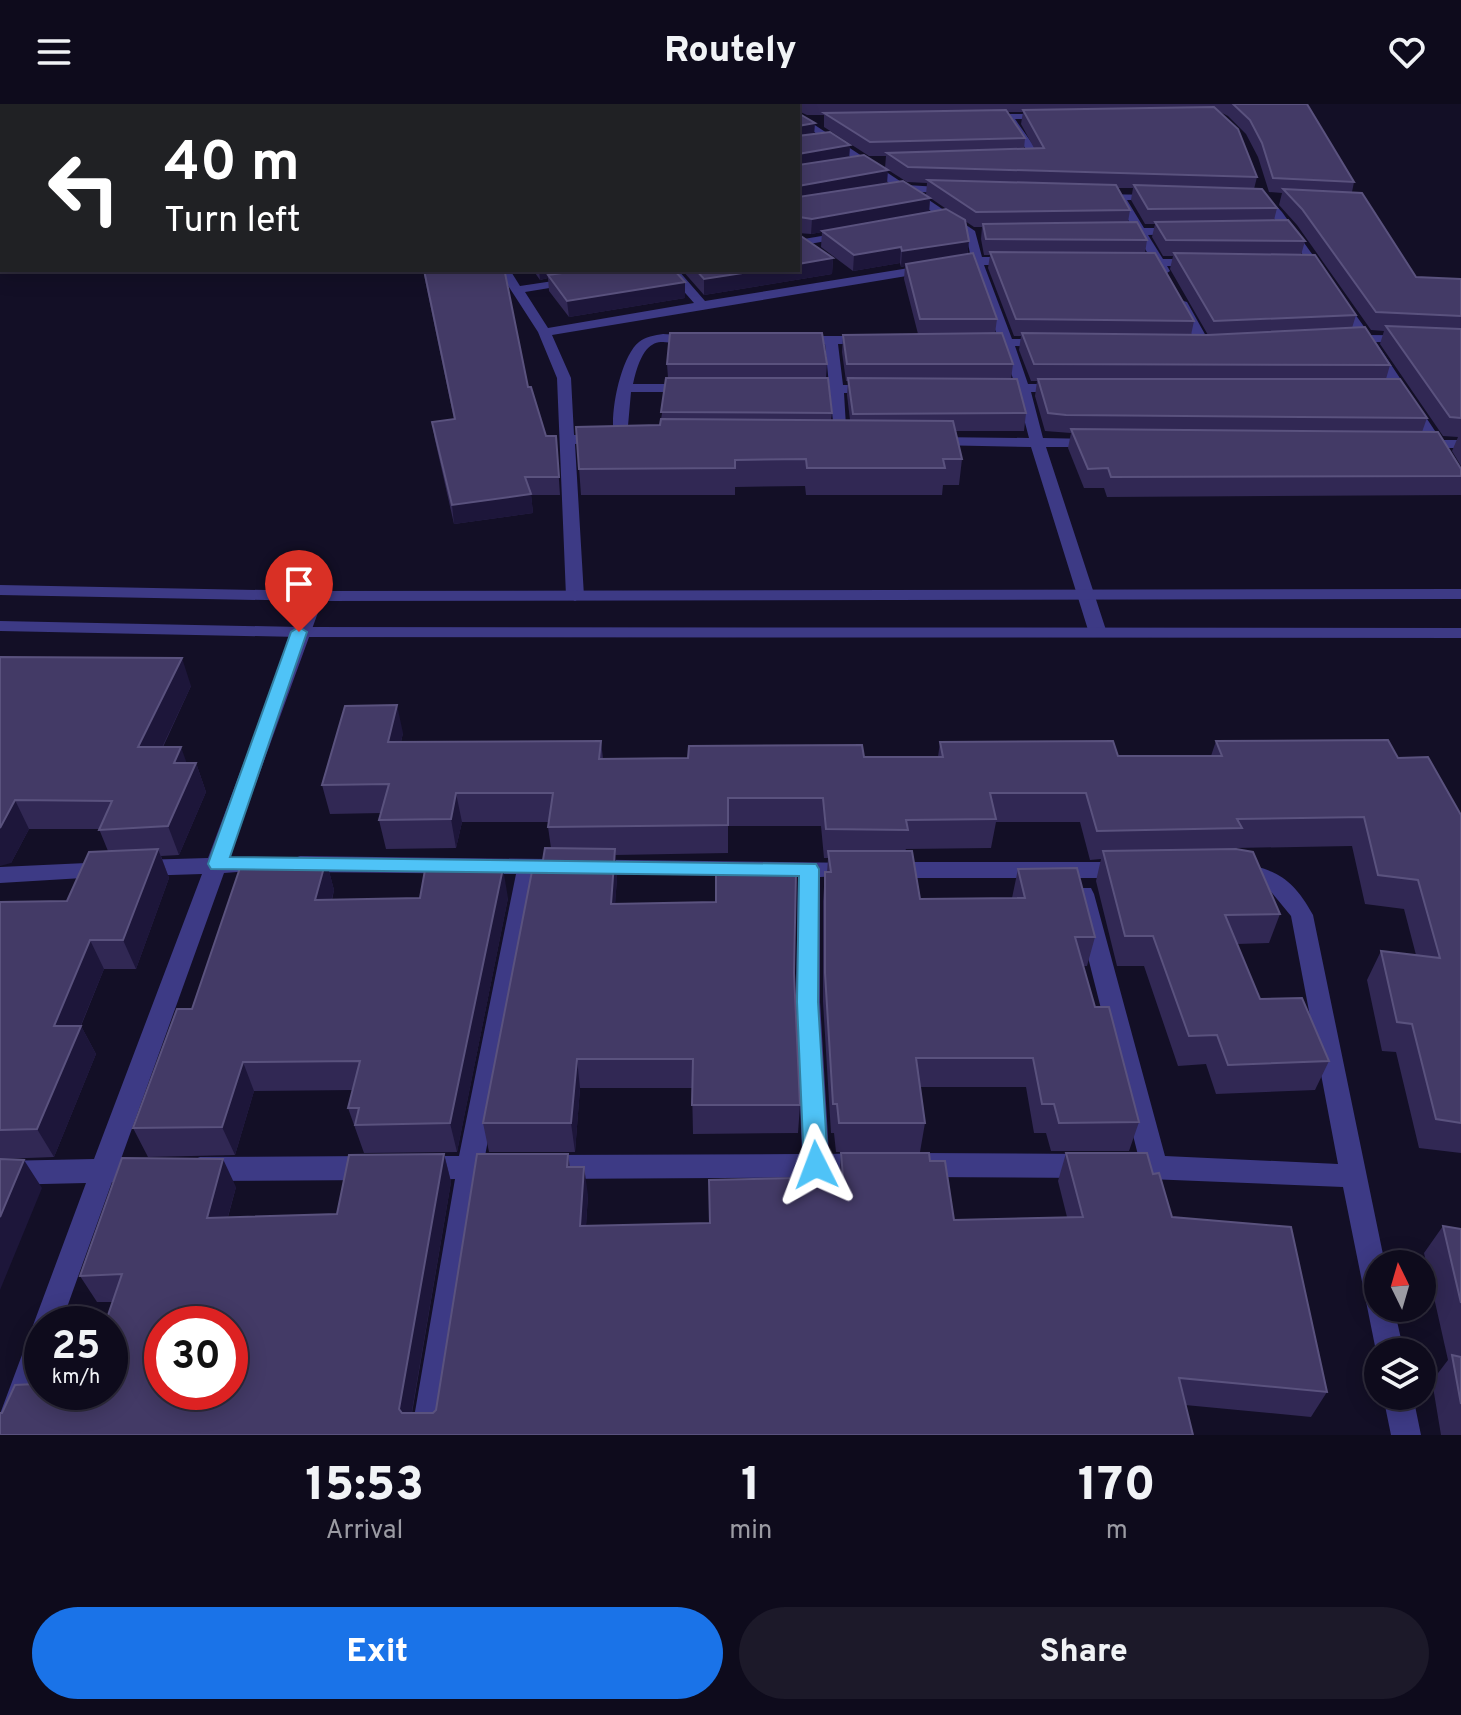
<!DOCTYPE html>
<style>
:root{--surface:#0e0b1c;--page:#1c1929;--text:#f1f3f6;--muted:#9b9ba3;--line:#2e2b3b;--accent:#1a73e8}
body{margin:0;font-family:Overpass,sans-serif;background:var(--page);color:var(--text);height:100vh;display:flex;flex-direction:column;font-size:30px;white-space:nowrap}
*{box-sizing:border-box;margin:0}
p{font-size:26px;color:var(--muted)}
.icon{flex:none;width:44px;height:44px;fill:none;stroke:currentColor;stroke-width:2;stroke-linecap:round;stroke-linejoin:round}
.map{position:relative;height:1331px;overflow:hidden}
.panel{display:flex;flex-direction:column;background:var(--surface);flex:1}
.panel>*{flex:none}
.banner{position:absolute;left:0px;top:0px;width:800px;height:168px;box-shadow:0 4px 20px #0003,0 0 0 2px var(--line);background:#202124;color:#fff;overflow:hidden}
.needle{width:52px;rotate:355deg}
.buttons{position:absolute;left:1364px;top:1146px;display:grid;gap:16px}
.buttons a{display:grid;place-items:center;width:72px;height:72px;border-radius:50%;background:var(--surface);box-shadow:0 4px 20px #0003,0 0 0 2px var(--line);font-size:40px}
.speed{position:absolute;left:24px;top:1202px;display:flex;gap:16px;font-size:40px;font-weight:700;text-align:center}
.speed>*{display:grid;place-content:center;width:104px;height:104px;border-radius:50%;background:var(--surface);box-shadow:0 4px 20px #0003,0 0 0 2px var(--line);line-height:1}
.speed small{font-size:20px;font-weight:400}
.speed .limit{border:12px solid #d22;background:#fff;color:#111}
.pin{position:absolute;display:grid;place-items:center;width:68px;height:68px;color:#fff;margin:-82px -34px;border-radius:50% 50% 50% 0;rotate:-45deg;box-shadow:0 0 8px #0007}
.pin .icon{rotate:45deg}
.me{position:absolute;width:88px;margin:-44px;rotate:357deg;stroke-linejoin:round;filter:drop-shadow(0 0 6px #0008)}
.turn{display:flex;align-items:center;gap:28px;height:168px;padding:0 32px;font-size:36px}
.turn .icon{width:104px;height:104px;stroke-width:2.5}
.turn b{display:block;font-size:56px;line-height:68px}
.eta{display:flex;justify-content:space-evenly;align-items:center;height:136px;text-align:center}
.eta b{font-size:48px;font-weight:800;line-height:56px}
.action{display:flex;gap:16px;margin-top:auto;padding:16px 32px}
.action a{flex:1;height:92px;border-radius:48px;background:var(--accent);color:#fff;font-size:32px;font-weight:800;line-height:92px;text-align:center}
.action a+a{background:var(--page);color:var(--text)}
header{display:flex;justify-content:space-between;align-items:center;height:104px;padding:0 32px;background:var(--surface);font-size:36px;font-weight:800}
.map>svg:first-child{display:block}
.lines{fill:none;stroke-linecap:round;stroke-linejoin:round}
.minor{fill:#3d3a85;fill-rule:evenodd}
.tertiary{fill:#3d3a85;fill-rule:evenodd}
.wall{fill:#312854;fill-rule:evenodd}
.shaded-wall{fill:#1d163a}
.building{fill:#433a66;stroke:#5a527e;stroke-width:2;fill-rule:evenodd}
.route{fill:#4fc3f7;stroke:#337fa1;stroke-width:2}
</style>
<header><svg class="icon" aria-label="menu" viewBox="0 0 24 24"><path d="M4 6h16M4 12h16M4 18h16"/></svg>Routely<svg class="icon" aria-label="heart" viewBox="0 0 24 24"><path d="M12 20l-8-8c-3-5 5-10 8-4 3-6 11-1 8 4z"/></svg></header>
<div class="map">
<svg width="1461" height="1331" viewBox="0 0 1461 1331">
<rect width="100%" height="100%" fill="#130f26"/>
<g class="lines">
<!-- minor -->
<path class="minor" d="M33,0H43V2H33Z
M798,10L906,81L956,84V88L952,89L917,88L975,127L982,153H1015L1021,157L1015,161H984L1012,235H1045L1052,239L1045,243L1015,242L1028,280H1061L1068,284L1061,288H1031L1043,334L1093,335L1100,339L1093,343H1046L1107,529L1104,533H1092L1089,529L1031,343L933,341L926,337L933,333L1029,334L1017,288H993L986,284L993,280H1015L1001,242H981L974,238L981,234H998L973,161L552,231L571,274L574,331L605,330L612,334L605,338L575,340L584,492L575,497L566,492L557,274L538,228L498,166H510L520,182L580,173V179L525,188L548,224L694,199L665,166H678L705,197L971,154L966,130L902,88L884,89V85L895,83L798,17Z
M984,10H1051L1048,15H1015L1041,52L1040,56L1017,59V55L1031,52L1005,16L981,15Z
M1091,90L1163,91L1164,93L1159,96H1127L1144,124H1179L1185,127L1179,130L1148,131L1163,155H1199L1205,159L1199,163L1167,162L1170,167L1164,171L1155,162L1131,161V155H1151L1137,131H1115L1109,128L1115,125L1133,124L1116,96L1095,95L1090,92Z
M1251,92H1267L1282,108L1370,231L1461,232V240L1376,238L1441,336H1461V344H1447L1461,367V385L1456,383L1432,344L1416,343V337L1426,336L1362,238L1340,237V231L1357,230L1301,148L1260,97L1251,96Z
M845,128L849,129V133L798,142V136Z
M1177,195L1187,198L1211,241L1209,244L1197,241L1175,198Z
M663,230L697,232L704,236C676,255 649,208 633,280H689L696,284L689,288H631L627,333L620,337L615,336C608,315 620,253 639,238C645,233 655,231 663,230Z
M797,232H869L876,236L869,240H838L843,281H873L880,285L873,289H844L847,339H837L835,336L830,289H805L798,285L805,281H829L825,240L792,239L790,236Z
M315,487L324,492L229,753L276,755L279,760L276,765L224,769L121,1055L144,1054L153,1058L157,1066L153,1074L144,1078H112L61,1220H42V1277L23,1331H0V1310L86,1079L0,1081V1057L94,1055L202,770L140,772L132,770L129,764L132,758L140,756L208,754L306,492Z
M300,752L860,759L863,765L860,771L820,773V898L829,1050L868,1049L877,1053L881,1061L877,1069L868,1073L544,1075L535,1071L531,1063L535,1055L544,1051L802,1050L796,898L798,772L538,770L485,1052L509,1055L513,1063L509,1071L481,1075L441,1331H411L455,1075L420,1076L411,1072L407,1064L411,1056L420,1052H459L516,770L300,768L292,765L289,760L292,755Z
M1235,757C1276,766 1292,773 1313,811L1385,1160H1378V1204H1394L1404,1248H1378V1257L1343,1083L1124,1074L1115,1070L1111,1062L1115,1054L1138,1051L1072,790L1075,784H1091L1094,790L1165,1052L1338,1060L1291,812L1268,784L1227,771L1224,765L1227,759Z
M108,758L116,760L119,766L116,772L0,779V763Z
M888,758H1124L1132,760L1135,766L1132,772L1124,774H888L880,772L877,766L880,760Z
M920,1049L1088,1050L1097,1054L1101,1062L1097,1070L1088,1074L920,1073L911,1069L907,1061L911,1053Z
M372,1052L381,1056L385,1064L381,1072L372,1076L200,1077L191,1073L187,1065L191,1057L200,1053Z
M1383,1292H1413L1421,1331H1391Z"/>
<!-- tertiary -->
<path class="tertiary" d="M0,481L315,487L1461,485V495L315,497L0,491Z
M0,517L299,523L1461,524V534L299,533L0,527Z"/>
</g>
<!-- wall -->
<path class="wall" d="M303,0H1307L1354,78L1352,88L1416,173L1461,175V362L1452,347L1458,333L1443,332L1380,240L1384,227L1371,226L1297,121L1279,101L1282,89L1269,88L1258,53L1246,30L1228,12L1218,7L1257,73L1254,85L1277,104L1274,116L1305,137L1301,151L1356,211L1352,224L1390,261L1386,275L1427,314L1422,328L1461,365V391L1107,393L1104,384H1084L1068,344L1071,329L1045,327L1035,292L1037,277H1031L1019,246L1021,232H1014L988,164L990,151H984L981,135L982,123H974L965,117L968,149L997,215L995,229L1013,260L1011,275L1026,309L1024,327H956L962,355L959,381H943L942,391H806L805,382L735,383V391H581L576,323L660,321L668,274L667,260H827L826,274L832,309L831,316H850L847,291L848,277H846L842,248L843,231L918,230L904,175L905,162L901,163L900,159L853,167L821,143L822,128L811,130L798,129V130L833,154L832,170L704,191L682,166H798V9L814,30L850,41L849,53L887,79L930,94L929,108L955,111L926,91L927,79L907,78L885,64L886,52H869L824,23V11H807L798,7V2H304ZM1007,8H1023L1021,20L1034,44L1024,45L1025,34ZM1118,84H1133L1131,96L1145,120H1155L1152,133L1163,152H1173L1170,165L1208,231H1191L1194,217L1145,149L1147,136L1128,118L1130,106Z
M423,166H503L528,283L546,332H556L560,391H531L533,409L454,420L435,336L432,318L454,315Z
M533,166H674L685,178V194L569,213L549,187L548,174L540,176Z
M0,553L191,582L163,643L187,659H196L206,688L179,751L161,752L169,774L136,865H104L81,922L96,950L54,1053L0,1055V798L67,797L108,747L99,725H29L11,759Z
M403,629L401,638L601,637L603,655L938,653L940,638L1118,652H1211L1216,637L1398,654L1461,711V1049L1419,1044L1396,948L1382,947L1367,876L1381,847L1416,851L1404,805L1365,800L1352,742L1235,744L1280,810L1269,839L1237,840L1260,895L1329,957L1315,986L1216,990L1206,960L1178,962L1144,862H1117L1096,777L1101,755L1090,756L1080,718H996L991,744L906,745L905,747L920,795L1012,794L1018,765L1095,833L1087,862H1083L1095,903L1139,1018L1129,1047H1051L1046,1029H1034L1026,983H920L925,1019L920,1048H836L834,1029H831L823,898V797L825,768H827L828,754H824L821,722H728V749L615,751L617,774L615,800L794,869L800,1001L798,1029L693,1030L692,984H580L575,1048H489L483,1019L542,762L551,744L548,723L549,718H462L456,744L386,745L379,716L381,709L330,710L322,681Z
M326,756L334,786L332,796L508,794L457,1048L364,1049L348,1004L353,986L254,987L235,1051L148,1053L133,1024L192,905Z
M841,1049L930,1057L954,1116L1067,1113L1058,1077L1066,1049L1153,1070L1172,1113L1327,1288L1311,1313L1185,1301L0,1331L110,1288L113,1198H97L80,1172L236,1083L228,1113L337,1110L444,1050L451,1078L412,1309H433L436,1306L568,1050L570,1063L588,1091L586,1122L710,1119L839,1074Z
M1443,1122L1461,1125V1331H1441L1432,1277L1448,1256L1424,1149Z"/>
<!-- shaded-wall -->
<path class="shaded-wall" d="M815,19L814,32L798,36V22Z
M850,41L849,55L798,64V50Z
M888,66L887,80L798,97V82Z
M930,94L929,109L811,130L812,115Z
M969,137L967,153L906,160L905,162L901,163L902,147Z
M901,143L900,159L853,167L854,151Z
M833,154L832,170L704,191V175L762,166H798V160Z
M539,166H599L548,171V174L540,176Z
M685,178V194L569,213L567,197Z
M531,390L533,409L454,420L452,401Z
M182,554L191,582L149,671L138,643Z
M397,601L403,629L394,666L388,638Z
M181,643L191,671L196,659L206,688L179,751L168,722L174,659Z
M456,689L462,718L456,744L451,715Z
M15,696L29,725L11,759L0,762V724Z
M158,745L169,774L136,865L123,836Z
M615,745L617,774L613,829L611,800Z
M326,756L334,786L324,825L315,796Z
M503,764L508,794L457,1048L450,1019Z
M90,836L104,865L69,950L54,922Z
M81,922L96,950L54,1053L37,1025Z
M577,955L580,984L575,1048L571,1019Z
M243,958L254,987L235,1051L222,1023Z
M444,1050L451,1078L408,1330L399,1305Z
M223,1055L236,1083L220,1141L207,1114Z
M24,1056L42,1084L0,1186V1113Z
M584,1063L588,1091L584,1150L580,1122Z"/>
<!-- building -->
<path class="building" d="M309,0H797V2H311Z
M1233,0H1307L1354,78L1273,74L1262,39L1250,16Z
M1214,3L1238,25L1257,73L908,63L887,49L1044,44L1023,6Z
M1006,6L1025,34L870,38L824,9Z
M798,9L815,19L798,22Z
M830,28L850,41L798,50V32Z
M864,51L888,66L798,82V61Z
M928,76L1116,81L1130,106L976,108Z
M903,77L930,94L812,115L799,113L798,118V93Z
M1134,81L1262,85L1277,104L1148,105Z
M1283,85L1362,89L1416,173L1461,175V212L1376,208L1302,105Z
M946,105L965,116L969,137L902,147L901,143L854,151L822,127Z
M1288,116L1305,137L1166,136L1155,118Z
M1137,118L1147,136L986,135L983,120Z
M798,130L833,154L798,160Z
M990,148L1155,149L1194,217L1016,215Z
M973,149L997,215H920L906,160Z
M1174,149L1315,151L1356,211L1214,217Z
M424,166H503L505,169L528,283H531L546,332H556L559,373H525L531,390L452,401L432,318L455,315Z
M583,166H674L685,178L567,197L548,171Z
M696,166H762L704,175Z
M1386,222L1461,225V314L1450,313Z
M1365,223L1390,261L1034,260L1022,229L1208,231Z
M670,229H822L827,260H667Z
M1002,229L1013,260H847L843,231Z
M666,274H828L832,309L661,308Z
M848,274L1017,275L1026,309L853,310Z
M1038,275H1400L1427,314L1066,311L1048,309Z
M661,315L953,317L962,355H943L945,364H807L806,355L735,356V364L579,365L576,323L660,321Z
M1071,325L1438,328L1461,365V372L1111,373L1108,364L1088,365Z
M0,553L182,554L138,643H181L174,659H196L168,722L99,726L112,697L15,696L0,724Z
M397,601L388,638L601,637L599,655L688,654L689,642L862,641L864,653H943L940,638L1113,637L1118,652H1222L1216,637L1388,636L1398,654L1428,653L1461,711V1019L1436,1015L1412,920L1397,918L1381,847L1440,854L1418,776L1378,771L1364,713L1237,715L1242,724L1097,727L1086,689H990L996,715L906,716L908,726L826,725L823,694H728V721L548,723L553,689H456L451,715L379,716L389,680L322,681L345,602Z
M545,744L615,745L611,800L716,798V770L796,768L794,869L800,1001H692L693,955H577L571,1019H483L533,762H542Z
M158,745L123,836H90L54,922H81L37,1025L0,1026V798L67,797L89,748Z
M1236,745L1253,748L1280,810L1225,811L1260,895L1302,894L1329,957L1228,961L1217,931L1189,932L1153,832H1125L1103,747Z
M828,747H912L920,795L1025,794L1018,765L1077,764L1095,833H1075L1095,903H1109L1139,1018L1059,1019L1054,1000H1042L1033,954H916L925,1019H839L837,1000H833L825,869V768H831Z
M326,756L315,796L420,794L425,766L503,764L450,1019L355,1021L359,1004H348L360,957L243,958L222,1023L133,1024L177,905H192L242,758Z
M841,1049H929L930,1057H945L954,1116L1083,1113L1066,1049H1147L1153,1070L1159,1069L1172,1113L1291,1123L1327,1288L1179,1274L1193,1331H0V1309H2L15,1281L35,1280L42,1260V1288H110V1220H105L122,1170L80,1172L122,1054L223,1055L207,1114L337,1110L349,1051L444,1050L399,1305L402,1309H433L436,1306L477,1050H568L567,1063H584L580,1122L710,1119L709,1076L843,1073ZM162,1220H230V1288H162Z
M0,1055L24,1056L0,1113Z
M1443,1122L1461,1125V1199Z
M1452,1251L1461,1253V1300Z"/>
<!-- route -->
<path class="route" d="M299,523L307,528L230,753L816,760L819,765L818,898L828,1061L824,1069L816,1072L807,1069L804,1061L797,898L799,772L211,765L208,760L291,528Z"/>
</svg>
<div class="buttons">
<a><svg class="needle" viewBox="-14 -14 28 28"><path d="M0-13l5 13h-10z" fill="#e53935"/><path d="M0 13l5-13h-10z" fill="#9b9ba3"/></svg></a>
<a><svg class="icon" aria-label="layers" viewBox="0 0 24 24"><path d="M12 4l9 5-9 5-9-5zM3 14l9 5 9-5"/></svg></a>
</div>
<div class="speed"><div>25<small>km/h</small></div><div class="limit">30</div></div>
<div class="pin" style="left:299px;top:528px;background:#d93025"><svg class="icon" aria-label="arrive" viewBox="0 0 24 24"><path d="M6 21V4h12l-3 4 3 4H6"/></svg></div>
<svg class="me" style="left:816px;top:1061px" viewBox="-20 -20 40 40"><path d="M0-17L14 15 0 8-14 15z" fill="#4fc3f7" stroke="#fff" stroke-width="4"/></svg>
<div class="banner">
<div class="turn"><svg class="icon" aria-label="left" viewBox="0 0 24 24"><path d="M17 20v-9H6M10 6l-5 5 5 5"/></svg><div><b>40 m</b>Turn left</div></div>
</div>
</div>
<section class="panel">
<div class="eta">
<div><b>15:53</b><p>Arrival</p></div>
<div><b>1</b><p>min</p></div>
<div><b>170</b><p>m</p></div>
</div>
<div class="action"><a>Exit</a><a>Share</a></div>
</section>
